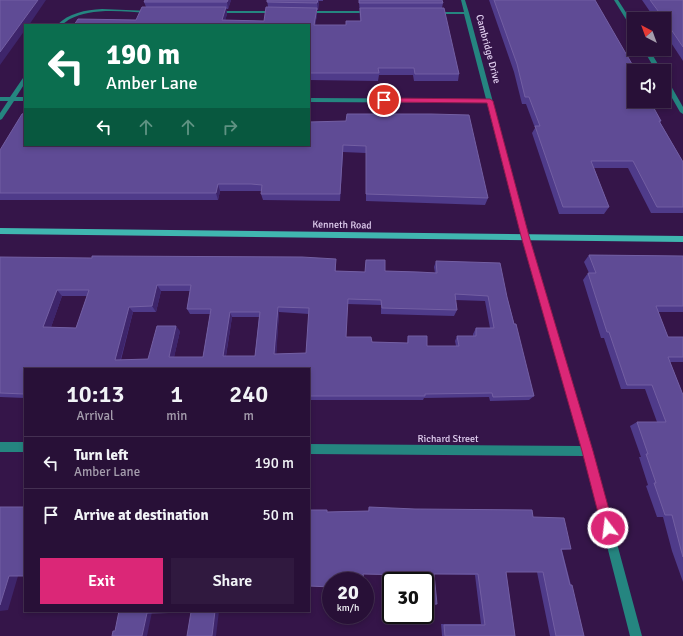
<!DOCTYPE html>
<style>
:root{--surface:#281037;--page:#30193f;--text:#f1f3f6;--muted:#a59dad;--line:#443052;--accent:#db2777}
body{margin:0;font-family:Signika,sans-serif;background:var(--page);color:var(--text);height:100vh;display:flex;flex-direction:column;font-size:15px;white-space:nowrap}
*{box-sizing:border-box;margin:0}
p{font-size:13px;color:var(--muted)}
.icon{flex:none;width:22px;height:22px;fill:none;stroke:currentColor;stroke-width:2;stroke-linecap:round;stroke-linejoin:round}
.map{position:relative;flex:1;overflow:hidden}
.details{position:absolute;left:24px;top:368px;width:286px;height:244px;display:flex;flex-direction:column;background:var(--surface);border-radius:0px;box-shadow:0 2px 6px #0003,0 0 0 1px var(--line)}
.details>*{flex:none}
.top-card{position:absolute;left:24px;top:24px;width:286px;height:122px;border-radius:0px;box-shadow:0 2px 6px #0003,0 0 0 1px var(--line);background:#0b6e4f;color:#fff;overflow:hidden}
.needle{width:26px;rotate:319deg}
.controls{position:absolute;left:627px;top:12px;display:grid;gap:8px}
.controls a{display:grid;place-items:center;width:44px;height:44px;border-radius:0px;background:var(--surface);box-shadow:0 2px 6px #0003,0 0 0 1px var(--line);font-size:20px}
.speed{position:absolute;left:322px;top:572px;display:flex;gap:8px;font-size:20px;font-weight:700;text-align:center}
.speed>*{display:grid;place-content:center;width:52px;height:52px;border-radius:50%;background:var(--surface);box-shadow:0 2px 6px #0003,0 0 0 1px var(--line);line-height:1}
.speed small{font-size:10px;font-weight:400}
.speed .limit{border:2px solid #111;border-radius:6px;background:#fff;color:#111}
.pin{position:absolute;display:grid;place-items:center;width:34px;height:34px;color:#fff;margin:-17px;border:2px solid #fff;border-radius:50%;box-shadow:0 1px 4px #0007}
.me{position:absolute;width:44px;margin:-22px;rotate:345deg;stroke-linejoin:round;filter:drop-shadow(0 0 3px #0008)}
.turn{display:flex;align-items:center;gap:14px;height:84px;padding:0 16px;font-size:18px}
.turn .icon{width:52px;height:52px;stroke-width:2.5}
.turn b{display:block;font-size:28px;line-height:34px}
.lanes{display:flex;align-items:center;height:38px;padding:0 16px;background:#0003;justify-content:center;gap:20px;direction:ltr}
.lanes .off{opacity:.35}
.eta{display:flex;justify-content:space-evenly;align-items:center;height:68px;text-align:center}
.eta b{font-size:24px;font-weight:600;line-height:28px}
.action{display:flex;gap:8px;margin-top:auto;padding:8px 16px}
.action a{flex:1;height:46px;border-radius:0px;background:var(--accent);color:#fff;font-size:16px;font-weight:600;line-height:46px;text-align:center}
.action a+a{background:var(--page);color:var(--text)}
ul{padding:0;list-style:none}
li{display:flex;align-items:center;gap:12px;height:52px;padding:0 16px;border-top:1px solid var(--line)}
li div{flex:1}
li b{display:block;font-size:15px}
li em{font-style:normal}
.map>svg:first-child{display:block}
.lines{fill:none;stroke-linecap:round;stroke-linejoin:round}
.street{fill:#258580;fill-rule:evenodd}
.secondary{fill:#40b6b0;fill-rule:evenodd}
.wall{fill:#4f3b8a;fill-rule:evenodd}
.shaded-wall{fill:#3e256b}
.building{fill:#5f4b95;stroke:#735fa3;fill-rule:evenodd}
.route{fill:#db2777;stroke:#8e194d}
.labels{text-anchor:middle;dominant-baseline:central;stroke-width:3.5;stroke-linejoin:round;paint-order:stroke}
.street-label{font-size:10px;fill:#e0ceef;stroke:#351549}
</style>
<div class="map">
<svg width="683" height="636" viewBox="0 0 683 636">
<rect width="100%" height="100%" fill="#351549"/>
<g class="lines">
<!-- street -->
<path class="street" d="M461,0H465L469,13L529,236L592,451L642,636H630L584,456L309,454V444L581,446L521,236L487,103L309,102V98L486,99L464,14H436L434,13L436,12H464Z
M614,0H618L634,25V30L632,29Z
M102,9L150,11L152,12L150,13C130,12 108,9 88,13C82,14 76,16 70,19C65,22 63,25 57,25C69,13 85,10 102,9Z
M214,11H276L278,12L276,13H214Z
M306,11H370L372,12L370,13H306Z
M643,49H649L662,71H656Z
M25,77V83L16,97H25V101H14L2,119L0,120V113L8,101H0V97H10L23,78Z
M664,77L667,79L683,107V114L680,112L664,84Z
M0,442H25V452H0Z"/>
<!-- secondary -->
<path class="secondary" d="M0,228L683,236V242L0,234Z"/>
</g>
<!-- wall -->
<path class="wall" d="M145,0H231L228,9H226L227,14L225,20L264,21L268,7L267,0H323V1H319L318,10H317V15L315,25H346L360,21L359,0H442L443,3L442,8L459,74L458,81H414L413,75H379L378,81L309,80V25L136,20L146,7L144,2Z
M489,0H595L661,121L660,122L683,162V213H651L628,168H594L609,207L604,214H559L532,133L535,128L526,104H522L514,72Z
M642,0H683V61L664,32V19H655Z
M309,122L488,198L485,205L366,201V153L343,152L340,201L263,200L261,194L262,191H220L218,200H0V150Z
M589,255L683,256V312H658L668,337H683V362H670L683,395V582L672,551L663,517H657L646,486L648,485L639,457H641L630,426L637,422H657L645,389H621L604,338H601L583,280L588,273H589L584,262Z
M0,257L336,265V271L365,272L366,260L385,271L418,272L435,273L434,267L436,261L507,297L534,396L529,400L490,401L489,397L424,398L423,400H309V369H25V398L0,397ZM161,291H190L187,309L190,314H210L203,357H174L180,331L148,359L121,360L133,312H156ZM62,296H87L76,328L51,327ZM455,300L485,301L490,328H476L473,334V336H457L455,341L456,346H427L408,336L407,343L372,342L346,337L347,304L381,305V314L454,316L457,310ZM279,312L309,314L306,353L276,354ZM232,317H259L255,356H226Z
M369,507L533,517L571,549L562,550L584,636H550L537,572H506L515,636H442L441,624H481L475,575L434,574L425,581H408L407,575L363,574L327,512L368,511Z"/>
<!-- shaded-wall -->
<path class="shaded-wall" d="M38,0H46L29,25H25V30L0,65V52Z
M228,0H231L228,9L227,2Z
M318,0H319L318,10L317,3Z
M226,7L227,14L224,25L222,20Z
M317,8V15L314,32V25Z
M343,145V152L340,201V194Z
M218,184L220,191L218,200L216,193Z
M157,285L161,291L156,312L152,306Z
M57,290L62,296L49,333L43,327Z
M129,307L133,312L119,365L115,360Z
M278,307L279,312L276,359L274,354Z
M230,312L232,317L225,361L223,356Z
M176,326L180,331L173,362L169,357Z
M9,576H18L8,610L0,611V605Z
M215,611H219L216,636H212Z
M152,612L147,636H142L147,613Z"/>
<!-- building -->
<path class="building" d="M0,0H38L0,52Z
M145,0H228L227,2H144Z
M267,0H318L317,3L267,2Z
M359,0H442L443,3H359Z
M494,0H595L636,71H634V101H650L661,121H659L683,162V207H657L633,161H591L609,207H563L535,126H540L529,97H525L517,64Z
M650,0H683V47L664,19Z
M142,7H226L222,20L264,21L266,7L317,8L314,25H346V21H361L360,8H444L459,74H415L414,68H378L379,73H309V25H74L78,19L136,20Z
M25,113V145H309V122L346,121L347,114H431L469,115L488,198L366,194V146L343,145L340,194H261L262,185L251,184H218L216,193H0V150L22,114Z
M589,255L683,256V306H656L668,337H683V357H668L683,395V557L681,550L672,515H665L654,483H656L646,454H648L637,422H666L652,385H627L609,332H607L588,273H596Z
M92,256L302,257L336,259L335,271L365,272L366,260H385V271L418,272L437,273L436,261L500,263L507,297L514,324H516L534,396L493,397L492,393L425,394V396H309V369H25V394L0,393V257L92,258ZM157,285H191L187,309H211L203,357H169L176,326H157L148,359L115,360L129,307L152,306ZM57,290H89L76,328L43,327ZM455,294L488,296L494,328H476V336H457L459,346H427V336H408V343L372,342L371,337H346L348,299L381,300L382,308L457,310ZM278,307L309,308L306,353L274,354ZM230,312H260L255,356H223Z
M0,507H25V576H9L0,605Z
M369,507L415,509L532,510L533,517L564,518L571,549H561L570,585H572L584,636H556L543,572H506L515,636H445L444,625H485L478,574H434L437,604L425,605V581H410L409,575L363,574L364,581H331V587L309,586V510H327V512L369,511Z
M119,611H215L212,636H187L191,612L147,613L142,636H112L113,631H115Z"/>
<!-- route -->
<path class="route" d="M384,98L490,99L493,101L529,236L593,451L614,528L612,532L608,534L604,532L602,528L582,451L521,236L487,103L382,102L381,100Z"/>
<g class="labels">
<!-- street labels -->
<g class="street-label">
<text transform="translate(488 49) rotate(75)">Cambridge Drive</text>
<text transform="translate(342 225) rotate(1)">Kenneth Road</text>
<text x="448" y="439">Richard Street</text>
</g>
</g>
</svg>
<div class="controls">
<a><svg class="needle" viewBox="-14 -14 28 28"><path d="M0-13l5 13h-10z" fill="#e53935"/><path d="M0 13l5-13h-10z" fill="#a59dad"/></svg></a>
<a><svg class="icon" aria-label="sound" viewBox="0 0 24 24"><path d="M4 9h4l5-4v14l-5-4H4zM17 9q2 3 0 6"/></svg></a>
</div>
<div class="speed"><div>20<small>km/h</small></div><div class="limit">30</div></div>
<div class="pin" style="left:384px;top:100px;background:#d93025"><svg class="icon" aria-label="arrive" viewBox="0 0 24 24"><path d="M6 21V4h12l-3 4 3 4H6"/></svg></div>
<svg class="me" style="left:608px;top:528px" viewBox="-20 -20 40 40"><circle r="17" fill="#db2777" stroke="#fff" stroke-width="3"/><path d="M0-11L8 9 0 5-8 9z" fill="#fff"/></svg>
<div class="top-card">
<div class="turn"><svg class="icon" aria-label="left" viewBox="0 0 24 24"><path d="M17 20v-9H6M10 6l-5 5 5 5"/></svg><div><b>190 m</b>Amber Lane</div></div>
<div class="lanes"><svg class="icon" aria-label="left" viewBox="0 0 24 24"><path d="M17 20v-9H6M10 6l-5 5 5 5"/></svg><svg class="icon off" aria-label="ahead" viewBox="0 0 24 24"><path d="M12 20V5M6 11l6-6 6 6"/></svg><svg class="icon off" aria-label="ahead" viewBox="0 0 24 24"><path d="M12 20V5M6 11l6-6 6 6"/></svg><svg class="icon off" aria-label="right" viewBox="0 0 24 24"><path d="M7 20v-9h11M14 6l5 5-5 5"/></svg></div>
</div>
<section class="details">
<div class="eta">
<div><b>10:13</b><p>Arrival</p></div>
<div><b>1</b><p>min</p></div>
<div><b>240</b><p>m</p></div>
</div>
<ul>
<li><svg class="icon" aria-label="left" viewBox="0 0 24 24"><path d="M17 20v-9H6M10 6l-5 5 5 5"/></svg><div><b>Turn left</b><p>Amber Lane</p></div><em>190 m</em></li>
<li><svg class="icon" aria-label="arrive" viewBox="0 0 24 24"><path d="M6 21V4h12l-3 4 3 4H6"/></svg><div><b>Arrive at destination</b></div><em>50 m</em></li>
</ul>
<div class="action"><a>Exit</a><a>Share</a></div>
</section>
</div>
